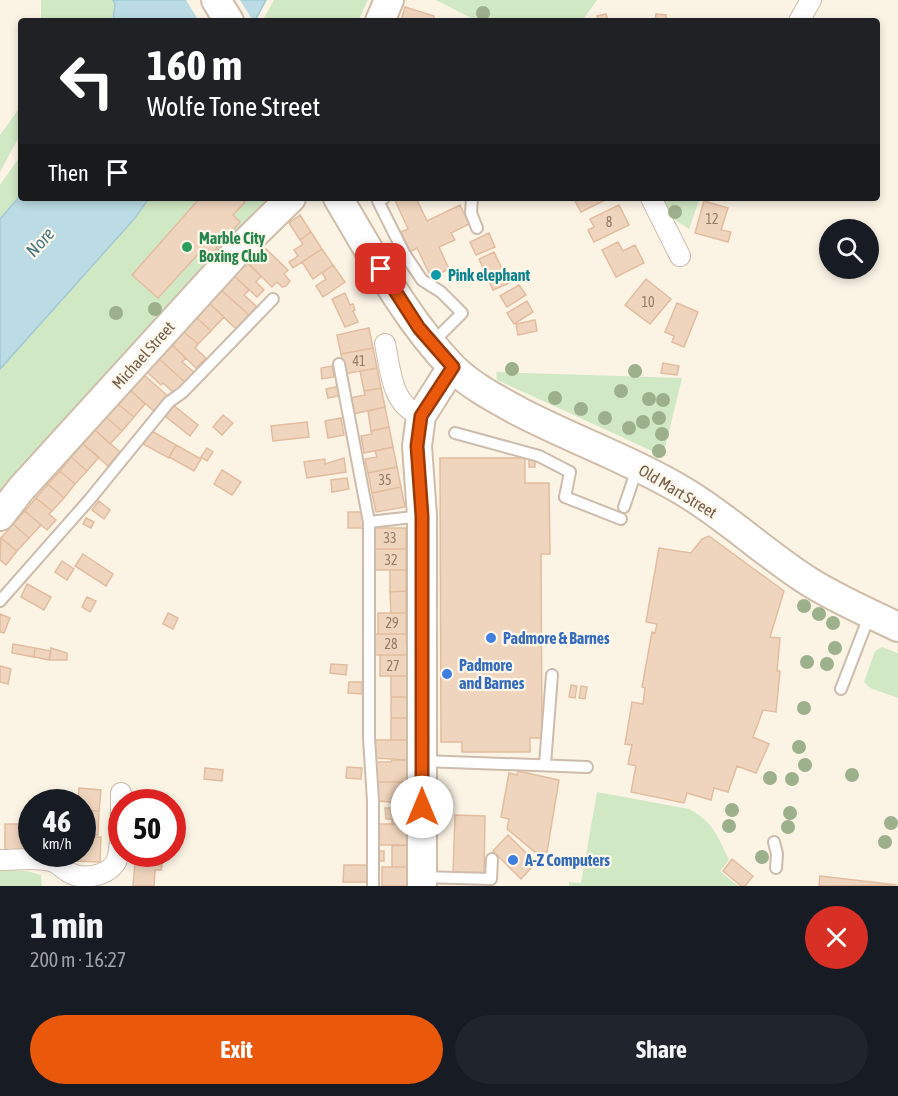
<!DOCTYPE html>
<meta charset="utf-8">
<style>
:root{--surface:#171b24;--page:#20242c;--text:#f1f3f6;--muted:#9ea1a6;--accent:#ea580c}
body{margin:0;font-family:"Asap Condensed",sans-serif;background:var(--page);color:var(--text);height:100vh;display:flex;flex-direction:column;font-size:22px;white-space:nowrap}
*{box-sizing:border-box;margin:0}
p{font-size:20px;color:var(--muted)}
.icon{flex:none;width:33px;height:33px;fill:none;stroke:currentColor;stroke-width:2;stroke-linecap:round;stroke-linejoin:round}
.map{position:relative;height:886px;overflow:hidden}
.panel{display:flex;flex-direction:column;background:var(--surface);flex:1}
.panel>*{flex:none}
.guide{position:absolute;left:18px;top:18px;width:862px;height:183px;border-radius:6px;box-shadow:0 3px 9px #0003;background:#202124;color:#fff;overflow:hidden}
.tools{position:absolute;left:819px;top:219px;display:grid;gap:12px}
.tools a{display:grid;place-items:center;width:60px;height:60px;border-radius:50%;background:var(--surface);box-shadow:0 3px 9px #0003;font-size:30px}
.speed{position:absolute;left:18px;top:789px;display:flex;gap:12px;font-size:30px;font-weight:700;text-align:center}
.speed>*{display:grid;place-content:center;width:78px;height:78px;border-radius:50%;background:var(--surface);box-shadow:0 3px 9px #0003;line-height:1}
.speed small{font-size:15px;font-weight:400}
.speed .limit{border:9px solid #d22;background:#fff;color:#111}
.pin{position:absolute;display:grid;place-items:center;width:51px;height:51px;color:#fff;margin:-26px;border-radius:12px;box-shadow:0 3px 9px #0006}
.me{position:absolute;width:66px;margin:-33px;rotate:0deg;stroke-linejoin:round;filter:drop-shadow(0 0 4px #0008)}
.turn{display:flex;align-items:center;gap:21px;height:126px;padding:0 30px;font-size:27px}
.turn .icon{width:78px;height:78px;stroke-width:2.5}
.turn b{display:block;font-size:42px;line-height:51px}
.then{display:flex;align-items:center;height:57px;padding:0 30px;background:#0003;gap:12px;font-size:22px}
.round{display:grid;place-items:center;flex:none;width:63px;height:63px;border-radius:32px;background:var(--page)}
.summary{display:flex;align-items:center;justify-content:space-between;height:102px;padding:0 30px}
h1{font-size:36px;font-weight:700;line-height:45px}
.button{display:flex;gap:12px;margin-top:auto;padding:12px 30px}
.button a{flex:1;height:69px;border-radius:36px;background:var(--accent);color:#fff;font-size:24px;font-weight:700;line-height:69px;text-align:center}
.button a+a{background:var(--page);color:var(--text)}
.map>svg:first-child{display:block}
.green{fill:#d1e8c4}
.water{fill:#bbdce4;stroke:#a1cad5;stroke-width:1.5}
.pier{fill:#fbf4e5}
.building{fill:#f0d5be;stroke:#e2bc9f;stroke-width:1.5}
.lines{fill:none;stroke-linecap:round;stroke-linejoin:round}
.lane-casing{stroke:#cdbcac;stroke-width:14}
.street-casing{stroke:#cdbcac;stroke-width:22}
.secondary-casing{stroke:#cfbda9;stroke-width:32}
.lane{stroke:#fff;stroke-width:10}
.street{stroke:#fff;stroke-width:20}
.secondary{stroke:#fff;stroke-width:28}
.tree{fill:#9db08c}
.route-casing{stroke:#983908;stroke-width:15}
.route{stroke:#ea580c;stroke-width:10}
.leisure-dot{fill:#2e9e5b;stroke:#fef8eb;stroke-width:2}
.culture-dot{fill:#0f9aa8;stroke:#fef8eb;stroke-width:2}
.shop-dot{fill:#3f7fe0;stroke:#fef8eb;stroke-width:2}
.labels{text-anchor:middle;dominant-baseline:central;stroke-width:4.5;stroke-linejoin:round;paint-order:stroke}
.number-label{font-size:14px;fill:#927a68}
.leisure-label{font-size:16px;font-weight:bold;fill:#27864d;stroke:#fef8eb;text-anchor:start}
.culture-label{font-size:16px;font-weight:bold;fill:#0d838f;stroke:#fef8eb;text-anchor:start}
.street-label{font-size:16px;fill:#735c4b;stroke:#fef8eb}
.shop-label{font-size:16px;font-weight:bold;fill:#366cbe;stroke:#fef8eb;text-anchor:start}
.water-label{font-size:18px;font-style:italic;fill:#467885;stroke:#fef8eb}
</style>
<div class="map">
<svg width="898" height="886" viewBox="0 0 898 886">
<rect width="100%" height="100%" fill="#fbf4e5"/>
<!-- green -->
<path class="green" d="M41,0H113L115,4L113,21H41Z
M274,0H368L358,21H262Z
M436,0H597L582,21H472L473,19Z
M21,106V133L0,172V135Z
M21,155V195L0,219V185Z
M149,198H269L0,500V369L135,218Z
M662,198H700L689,229L675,220Z
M496,372L682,378L663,456L497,380Z
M882,647L898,653V698L870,688L864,682L875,651Z
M597,792L689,809C713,821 718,837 729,860L720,871L738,886H569V882L581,883Z
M0,870L27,871L41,875L42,886H0Z"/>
<!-- water -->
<path class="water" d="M113,0H266L255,21H113L115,4Z
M21,195V198H149L135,218L0,369V219Z"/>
<!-- pier -->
<path class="pier" d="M186,0H240L253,21H199Z"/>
<!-- building -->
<path class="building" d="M405,7L434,16L433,21H401Z
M606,14L608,21H599L597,16Z
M656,14L666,15V21H655Z
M200,198H240L245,202L233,215L240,222L207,259L200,252L158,298L132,275Z
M399,198H416L427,221L460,205L469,224L451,233L455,240L439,247L449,269L431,277L417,248L410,252L401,232L408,229L395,200Z
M576,198H609L581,212L574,199Z
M704,201L728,208L721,230L731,232L728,242L695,233Z
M619,205L629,225L594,242L588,230L594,227L590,219Z
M300,215L311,232L300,240L289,223Z
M311,232L322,249L293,268L289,262L298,256L294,250L303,244L300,240Z
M489,233L495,247L476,255L470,242Z
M618,242L623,251L635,245L644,263L616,277L602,250Z
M266,249L288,270L284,274L290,281L286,286L282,287L277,282L272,287L250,265Z
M322,249L333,265L313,279L302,262Z
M494,252L509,283L493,290L479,259Z
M246,262L261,276L256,282L264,290L257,297L234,276Z
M333,265L345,282L323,297L316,286L326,279L322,273Z
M234,276L249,290L244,295L257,307L249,315L221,290Z
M646,279L671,299L650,324L625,305Z
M519,285L526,295L507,307L500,296Z
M221,290L249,315L236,329L209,303Z
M345,293L350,305L353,304L355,310L353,311L358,322L345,327L332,299Z
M527,301L533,312L514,324L507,313Z
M209,303L224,317L211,331L196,317Z
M677,303L698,312L684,347L672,342L674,336L665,332Z
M196,317L211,331L198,344L183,331Z
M535,320L537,331L518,335L516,324Z
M369,328L373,348L341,354L337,335Z
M183,331L198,344L195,348L206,358L196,368L171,344Z
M171,344L186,358L182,362L195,373L186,383L158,358Z
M373,348L377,368L345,374L341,354Z
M158,358L186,383L175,394L163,383L161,385L146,371Z
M663,363L679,366L677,375L661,373Z
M332,366L334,377L322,379L321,368Z
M377,368L381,388L364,391L360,371Z
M143,374L170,398L156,413L130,390Z
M340,386L342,395L328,398L326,389Z
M381,388L385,407L353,414L350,398L365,395L364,391Z
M130,390L145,404L134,417L118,404Z
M118,404L134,417L122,431L106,417Z
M173,405L198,425L190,436L165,416Z
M385,407L389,427L371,431L368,411Z
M223,415L233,423L222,435L213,427Z
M106,417L122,431L110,444L95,430Z
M341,418L344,435L328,438L325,421Z
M307,422L309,437L273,441L271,426Z
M389,427L393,447L364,453L361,436L372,434L371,431Z
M95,430L120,452L108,466L83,444Z
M150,430L176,445L169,458L143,444Z
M83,444L99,457L87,471L71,457Z
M176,445L201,459L194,471L169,457Z
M393,447L397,467L368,473L365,459L377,457L375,451Z
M207,448L213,452L207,461L201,457Z
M71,457L87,471L75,484L60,471Z
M344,458L346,472L307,478L304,462L325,459V464Z
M440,458H525V483H549L550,554H541L542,738H530V752H462V742H441Z
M529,458H535V467H529Z
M397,467L401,487L372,493L368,473Z
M222,470L241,482L232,495L214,484Z
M60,471L75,484L64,498L48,484Z
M347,478L349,489L332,492L331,480Z
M48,484L64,498L52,511L36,498Z
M401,487L405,507L376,512L372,493Z
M36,498L52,511L49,514L56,520L47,530L25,511Z
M99,501L110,510L104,519L92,510Z
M25,511L41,525L29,538L13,524Z
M348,512H364V528H348Z
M86,518L94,522L91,528L83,524Z
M13,524L29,538L17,551L1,538Z
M375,528H406V549H375Z
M709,536L784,591L770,637L780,638L777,671H780L776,712L763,710L753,737L769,744L756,773L737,766L728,792L714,788L711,800L687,793L684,803L631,792L636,766L628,764L632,745L625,744L632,702L643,704L645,688L642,687L652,632L655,633L657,624L646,622L659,548L691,553L702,539Z
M1,538L17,551L6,565L0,560Z
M375,549H406V570H375Z
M83,554L113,574L106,586L75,566Z
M62,561L74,569L67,580L55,572Z
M390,570H406V591L390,592Z
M27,584L51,597L44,610L21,597Z
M406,591V613H391L390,592Z
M87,597L96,601L90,612L82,607Z
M168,613L178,618L173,629L163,624Z
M378,613H406V634H378Z
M0,614L10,618L4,633L0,632Z
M375,634H406L407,655H375Z
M13,644L35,648L34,657L12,653Z
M35,648L51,651L49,660L34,657Z
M51,648L67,653V660H49Z
M380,655H407V676H380Z
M331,664L347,665L346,675L330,673Z
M0,666L11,669L8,684L0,682Z
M391,676H407V697H391Z
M349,682H362V694L348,693Z
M571,685L577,686L575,698L569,697Z
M581,686L587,687L585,699L579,698Z
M391,697H407V718H391Z
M391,718H407V740H391Z
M375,740H407V760L376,758Z
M392,760H407V782H376V762H391Z
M347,767L362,768L361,779L346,778Z
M205,768L223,770L222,781L204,779Z
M518,771L559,780L547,852H535L507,829L509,819L501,817L509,773L517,775Z
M376,782H407V803L376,801Z
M79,788L101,790L99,811L82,810V802H78Z
M144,793L166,795V802H143Z
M392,803H407L408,824H392V819H386L385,808H392Z
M82,810L99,811L98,835L82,834Z
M455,815L485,816L484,875L453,874Z
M5,824H32V851H5Z
M376,824H408V845H376Z
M508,835L536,863L521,879L493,851Z
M82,837H101L100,862L75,861L76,854H82Z
M408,845V867H392V846Z
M376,851H384V861H377Z
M135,854H156V860H162V866L135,863Z
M732,859L753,876L745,886H741L723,871Z
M135,863L162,866L161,870H155L154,886H133Z
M344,865H368L367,882H343Z
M382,867H408V886H382Z
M820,876L897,885L819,886Z"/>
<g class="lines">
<defs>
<path id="lane" d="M384,198L378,201L404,253L422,280L441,292L462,313L432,343
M472,198L471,213L477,228
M339,364L369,522V738L373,801V886
M455,433L539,456L570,472L565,497L621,519
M624,507L637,469
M369,522L422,516
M0,601L90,499L169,402L183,392L273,299
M841,689L870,614
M423,761L587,767
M545,764L552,675
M774,842L777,854L776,868
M422,877L491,879L492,859"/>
<path id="street" d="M799,21L811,0
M651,198L680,256
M385,344C391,372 391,404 421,416
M0,860C16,860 35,857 51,861C61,864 67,875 79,876C91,878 109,874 116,862C122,849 121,808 121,793"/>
<path id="secondary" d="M216,0L229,21
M380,21L389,0
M338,198C373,256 405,318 452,367C471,386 496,399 520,412C574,440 631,460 683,491C727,517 763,552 805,579C834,598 867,612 898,627
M0,516L21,489L244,244L291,198
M422,886V516L417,446L421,416L452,367"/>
</defs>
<!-- lane casing -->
<use href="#lane" class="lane-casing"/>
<!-- street casing -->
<use href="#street" class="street-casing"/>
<!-- secondary casing -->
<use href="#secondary" class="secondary-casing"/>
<!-- lane -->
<use href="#lane" class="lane"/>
<!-- street -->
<use href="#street" class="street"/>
<!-- secondary -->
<use href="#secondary" class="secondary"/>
</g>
<!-- trees -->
<g class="tree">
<circle cx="483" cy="13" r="7"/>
<circle cx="675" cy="212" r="7"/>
<circle cx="155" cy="309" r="7"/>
<circle cx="116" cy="313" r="7"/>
<circle cx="512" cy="369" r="7"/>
<circle cx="635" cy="371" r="7"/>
<circle cx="621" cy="391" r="7"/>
<circle cx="555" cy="398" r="7"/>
<circle cx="649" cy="399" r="7"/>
<circle cx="663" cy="400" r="7"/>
<circle cx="581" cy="409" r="7"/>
<circle cx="605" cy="418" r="7"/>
<circle cx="659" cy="418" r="7"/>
<circle cx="643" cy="422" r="7"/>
<circle cx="629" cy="428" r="7"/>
<circle cx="662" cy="434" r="7"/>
<circle cx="659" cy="451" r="7"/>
<circle cx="804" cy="606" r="7"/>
<circle cx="819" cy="614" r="7"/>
<circle cx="833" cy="623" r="7"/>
<circle cx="835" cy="648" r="7"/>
<circle cx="807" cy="662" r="7"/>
<circle cx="827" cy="664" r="7"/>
<circle cx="804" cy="708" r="7"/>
<circle cx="799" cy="747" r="7"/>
<circle cx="805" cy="765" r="7"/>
<circle cx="852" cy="775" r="7"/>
<circle cx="770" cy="778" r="7"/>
<circle cx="792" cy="779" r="7"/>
<circle cx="732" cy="810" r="7"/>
<circle cx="790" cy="813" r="7"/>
<circle cx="891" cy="823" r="7"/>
<circle cx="729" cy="826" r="7"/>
<circle cx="788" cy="827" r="7"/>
<circle cx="885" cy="842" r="7"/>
<circle cx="762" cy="857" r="7"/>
</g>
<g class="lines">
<defs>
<path id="route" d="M381,269L419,328L453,367L421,416L417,446L422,516V807"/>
</defs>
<!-- route casing -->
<use href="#route" class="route-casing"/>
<!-- route -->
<use href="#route" class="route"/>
</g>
<!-- markers -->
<circle class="leisure-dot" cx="187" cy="247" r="6"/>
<circle class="culture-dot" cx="436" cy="275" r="6"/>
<g class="shop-dot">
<circle cx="491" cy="638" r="6"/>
<circle cx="447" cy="674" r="6"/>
<circle cx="513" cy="860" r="6"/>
</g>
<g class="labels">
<!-- number labels -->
<g class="number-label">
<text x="712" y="219">12</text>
<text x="609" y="222">8</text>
<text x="648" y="302">10</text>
<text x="359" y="361">41</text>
<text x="385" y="480">35</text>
<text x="390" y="538">33</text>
<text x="391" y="560">32</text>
<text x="392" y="623">29</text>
<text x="391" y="644">28</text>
<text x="393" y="666">27</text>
</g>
<!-- leisure labels -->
<g class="leisure-label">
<text x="199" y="238">Marble City<tspan x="199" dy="18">Boxing Club</tspan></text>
</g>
<!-- culture labels -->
<g class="culture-label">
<text x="448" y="275">Pink elephant</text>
</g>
<!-- street labels -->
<g class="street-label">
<text transform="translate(143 355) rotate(-48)">Michael Street</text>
<text transform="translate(678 491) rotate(31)">Old Mart Street</text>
</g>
<!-- shop labels -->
<g class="shop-label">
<text x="503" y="638">Padmore &amp; Barnes</text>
<text x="459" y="665">Padmore<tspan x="459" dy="18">and Barnes</tspan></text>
<text x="525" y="860">A-Z Computers</text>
</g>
<!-- water labels -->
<g class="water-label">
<text transform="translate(40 242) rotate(-48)">Nore</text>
</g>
</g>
</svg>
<div class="tools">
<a><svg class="icon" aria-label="search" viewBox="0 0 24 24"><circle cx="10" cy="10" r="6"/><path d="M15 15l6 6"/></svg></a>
</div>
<div class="speed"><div>46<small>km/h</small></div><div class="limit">50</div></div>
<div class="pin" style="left:381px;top:269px;background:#d93025"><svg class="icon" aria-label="arrive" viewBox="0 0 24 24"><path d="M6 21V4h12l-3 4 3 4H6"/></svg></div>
<svg class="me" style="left:422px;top:807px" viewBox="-20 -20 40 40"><circle r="19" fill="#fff"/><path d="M0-13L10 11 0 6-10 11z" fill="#ea580c"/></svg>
<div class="guide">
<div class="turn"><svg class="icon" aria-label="left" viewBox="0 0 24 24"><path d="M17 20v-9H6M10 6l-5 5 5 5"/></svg><div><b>160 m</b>Wolfe Tone Street</div></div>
<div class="then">Then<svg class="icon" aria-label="arrive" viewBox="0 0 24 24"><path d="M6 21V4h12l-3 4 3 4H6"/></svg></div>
</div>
</div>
<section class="panel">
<div class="summary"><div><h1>1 min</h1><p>200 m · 16:27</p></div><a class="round" style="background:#d93025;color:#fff"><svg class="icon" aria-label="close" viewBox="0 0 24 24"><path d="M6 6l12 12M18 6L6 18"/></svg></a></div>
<div class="button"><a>Exit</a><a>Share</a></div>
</section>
